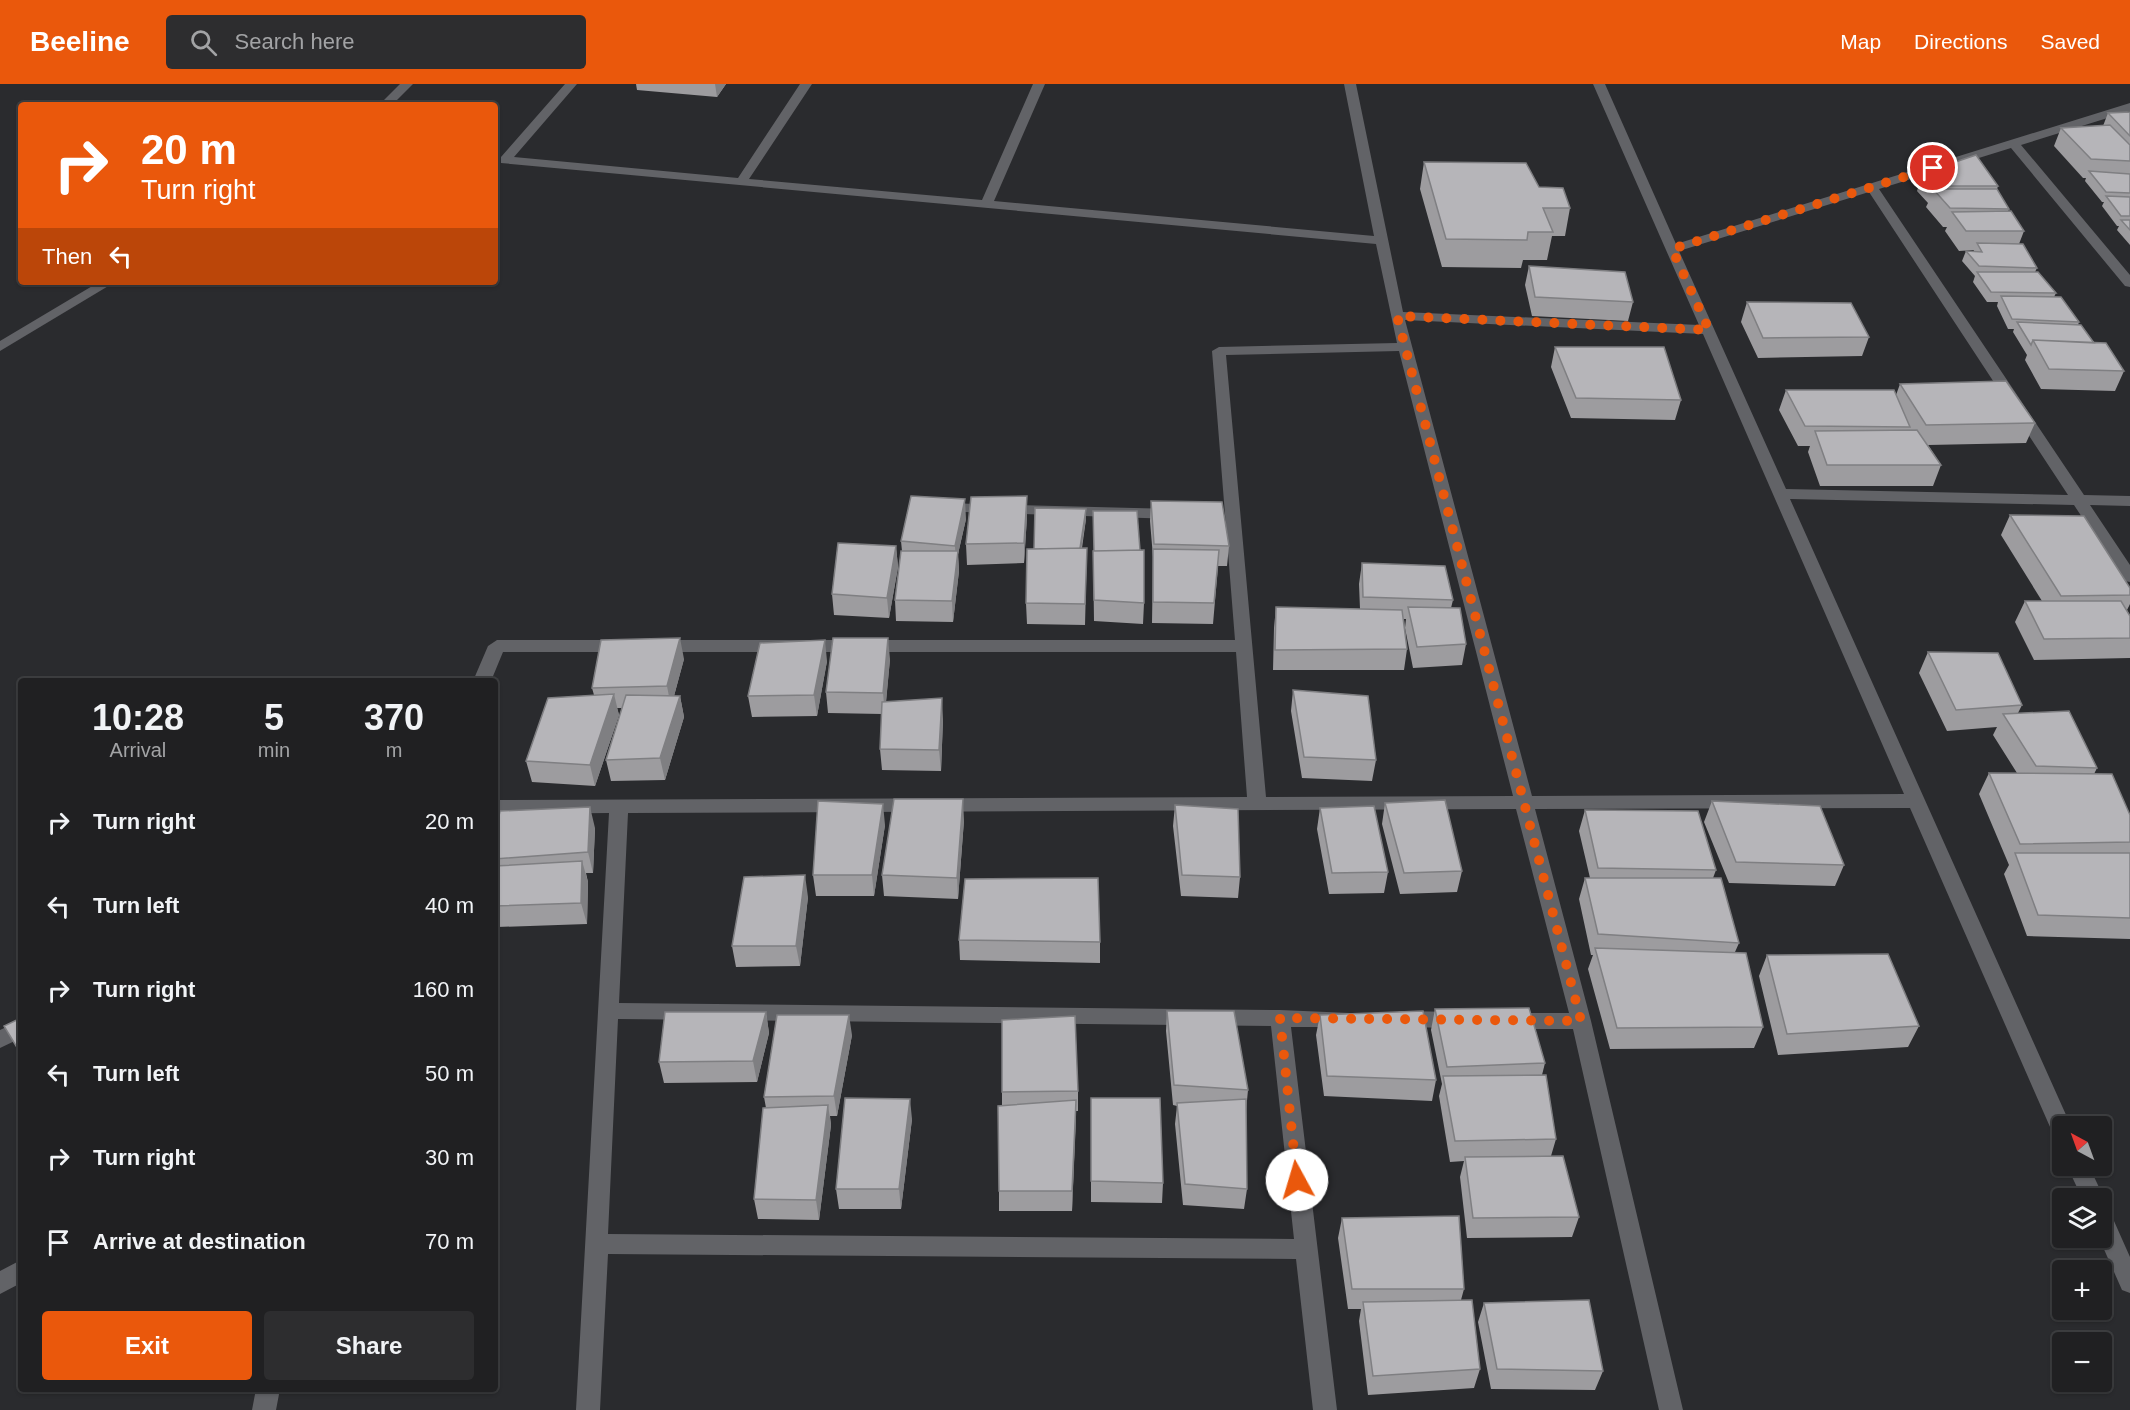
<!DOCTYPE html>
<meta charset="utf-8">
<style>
:root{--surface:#202022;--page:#2d2d2f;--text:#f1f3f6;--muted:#a2a3a5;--line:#3d3e40;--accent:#ea580c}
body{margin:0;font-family:Helvetica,sans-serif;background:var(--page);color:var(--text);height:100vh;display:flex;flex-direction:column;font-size:22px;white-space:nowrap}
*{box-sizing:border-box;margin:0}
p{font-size:20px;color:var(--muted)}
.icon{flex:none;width:33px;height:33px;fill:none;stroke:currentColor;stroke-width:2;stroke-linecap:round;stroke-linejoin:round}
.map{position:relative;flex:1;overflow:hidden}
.sheet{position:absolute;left:18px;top:594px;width:480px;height:714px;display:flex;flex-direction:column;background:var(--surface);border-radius:6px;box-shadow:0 2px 4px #0004,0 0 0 2px var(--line)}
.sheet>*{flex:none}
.hud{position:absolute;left:18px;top:18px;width:480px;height:183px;border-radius:6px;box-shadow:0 2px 4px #0004,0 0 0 2px var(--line);background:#ea580c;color:#fff;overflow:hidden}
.needle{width:39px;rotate:319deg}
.buttons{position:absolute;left:2052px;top:1032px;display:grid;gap:12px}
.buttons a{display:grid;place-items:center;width:60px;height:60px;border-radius:6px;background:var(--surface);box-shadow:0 2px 4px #0004,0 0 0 2px var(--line);font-size:30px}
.pin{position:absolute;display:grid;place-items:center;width:51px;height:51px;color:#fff;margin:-26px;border:3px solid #fff;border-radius:50%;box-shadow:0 2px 6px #0007}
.me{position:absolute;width:66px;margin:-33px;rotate:354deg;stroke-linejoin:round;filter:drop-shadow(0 0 4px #0008)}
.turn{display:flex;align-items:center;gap:21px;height:126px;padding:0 24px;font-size:27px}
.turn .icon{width:78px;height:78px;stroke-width:2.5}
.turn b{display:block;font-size:42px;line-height:51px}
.then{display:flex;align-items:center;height:57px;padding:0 24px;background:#0003;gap:12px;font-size:22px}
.eta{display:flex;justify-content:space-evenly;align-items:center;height:102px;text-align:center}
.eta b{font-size:36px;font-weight:600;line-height:42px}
.button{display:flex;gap:12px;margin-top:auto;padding:12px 24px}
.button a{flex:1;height:69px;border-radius:6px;background:var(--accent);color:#fff;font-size:24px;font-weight:600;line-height:69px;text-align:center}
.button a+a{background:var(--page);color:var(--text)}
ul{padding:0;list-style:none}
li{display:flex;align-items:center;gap:18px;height:84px;padding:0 24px}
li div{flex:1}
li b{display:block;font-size:22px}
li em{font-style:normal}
header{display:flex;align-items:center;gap:36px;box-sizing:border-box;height:84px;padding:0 30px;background:var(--accent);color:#fff}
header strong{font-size:28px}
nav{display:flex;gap:33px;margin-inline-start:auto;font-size:21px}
.search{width:420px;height:54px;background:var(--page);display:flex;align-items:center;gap:15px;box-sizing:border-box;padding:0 21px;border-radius:6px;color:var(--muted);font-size:22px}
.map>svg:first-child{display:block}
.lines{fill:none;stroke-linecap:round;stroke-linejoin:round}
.street{fill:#626367;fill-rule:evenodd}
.wall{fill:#9d9c9f}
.shaded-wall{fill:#7f7f82}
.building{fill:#b6b5b9;stroke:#7f7f82;stroke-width:1.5}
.route{stroke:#ea580c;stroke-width:10;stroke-dasharray:0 18}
</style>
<header>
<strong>Beeline</strong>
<div class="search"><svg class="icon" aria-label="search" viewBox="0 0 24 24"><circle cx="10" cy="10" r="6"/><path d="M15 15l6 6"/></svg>Search here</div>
<nav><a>Map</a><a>Directions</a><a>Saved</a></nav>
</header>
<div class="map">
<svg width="2130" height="1326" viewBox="0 0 2130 1326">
<rect width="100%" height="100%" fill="#2a2b2e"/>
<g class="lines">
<!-- street -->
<path class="street" d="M400,0H413L392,21H379Z
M565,0H577L514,73L738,94L800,0H812L749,95L982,116L1033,0H1045L994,117L1374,152L1344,0H1356L1403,228L1699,241L1593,0H1605L1676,160L2130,19V27L2021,61L2130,191V203L2125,202L2011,64L1879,105L2084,411L2130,412V422L2090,421L2130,481V498L2124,497L2074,421L1790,415L2071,1042H2062V1055L2054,1052L1910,724L1535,725L1591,937L1683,1326H1659L1573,945H1509L1502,943L1499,937L1502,931L1509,929H1569L1516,725L628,729L619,919L1280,926L1350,929L1353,935L1350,941L1343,943H1291L1337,1326H1313L1296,1175L608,1170L600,1326H576L609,729L495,730V716L1247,713L1236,568H658L649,562L658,556H1235L1212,267L1219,263L1397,259L1376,160L501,79V73ZM1869,108L2068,411L1786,405L1679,167ZM1405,236L1703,250L1904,710L1532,712ZM1399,267L1513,712L1266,713L1226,271ZM618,935L1271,942L1294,1155L608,1150Z
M99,198H115L0,267V257Z
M941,419L1174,425L1182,430L1174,435L935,427L933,424L935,421Z
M497,556H625L634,562L625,568H503L491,597H473L488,562Z
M1401,927L1457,928L1464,930L1467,936L1464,942L1457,944L1401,943L1394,941L1391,935L1394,929Z
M21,936V954L0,964V946Z
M2067,1082H2089L2104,1114L2102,1120V1114H2082Z
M2102,1125L2110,1128L2130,1173V1209L2122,1206L2099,1154H2102Z
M21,1176V1199L0,1210V1187Z
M256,1305H280L276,1326H252Z"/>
</g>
<!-- wall -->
<path class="wall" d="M636,0H726L717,13L637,6Z
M2130,28V161L2117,146L2119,142H2117L2102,122L2104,118H2102L2085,97L2086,94H2083L2054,62L2061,44L2103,42L2108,29Z
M1424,78L1539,103L1570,124L1565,152H1552L1547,176H1523L1521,184L1442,183L1420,105Z
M1923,89L1998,102L1997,105L2009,125L2008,127L2024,147L2019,160L2037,184L2035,188L2056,209L2054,213L2079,238L2078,241L2094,259L2124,287L2115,307L2041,305L2025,276L2027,271L2013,248L2014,245H2008L1997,222L1998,218H1987L1973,198L1975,192L1962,177L1966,167L1973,168L1974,166L1959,167L1945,147L1947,143H1943L1926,123L1928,119L1917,107Z
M1529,182L1633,218L1628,237L1532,232L1525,201Z
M1747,218L1869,253L1862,272L1758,274L1741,238Z
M1555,263L1681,316L1675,336L1571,334L1551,283Z
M1900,300L2035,339L2026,359L1928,361L1941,381L1933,402H1820L1808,368L1810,362H1798L1779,326L1786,306L1896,311Z
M1151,417L1229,462L1227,482H1218L1213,540L1152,539L1153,473L1150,437Z
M1086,425V435L1082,464H1087L1085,541L1027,540L1026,519L1034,465Z
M2010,431L2130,504V520L2127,526L2130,532V574L2034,576L2015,538L2025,517H2042L2001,451Z
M1027,433L1024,479L967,481L966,460Z
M966,435L958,470L959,487L953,538L896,537L895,516L902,467L901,457Z
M896,462L898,483L889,534L834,531L832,510Z
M1093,467L1144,519L1143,540L1094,537Z
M1362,479L1453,516L1451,524L1466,560L1462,581L1413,584L1405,544L1406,535H1404L1407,565L1404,586H1273L1274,544L1276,523L1360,525L1359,500Z
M1928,568L2022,621L2018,629L2097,684L2094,690L2130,731V855L2027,852L2004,790L2009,781L1979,710L1989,689H2017L1993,651L1997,643L1947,647L1919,589Z
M684,575L674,612H680L684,633L665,696L611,697L606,676L622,624H617L619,631L595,702L532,698L526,677L594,611L592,604Z
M890,575L886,617L943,635L941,687L882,686L880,665L882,630L828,629L826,608Z
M827,577L817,632L752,633L748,612Z
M1293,606L1376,676L1372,697L1302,694L1291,627Z
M1712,717L1844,781L1835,802L1729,799L1704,738Z
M1385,719L1462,787L1457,808L1400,810L1382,740Z
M1175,721L1240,793L1238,814L1181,812L1173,742Z
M1320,724L1388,788L1384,809L1329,810L1317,745Z
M1585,726L1716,786L1713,794L1739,859L1735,868L1763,943L1754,964L1610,965L1588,885L1593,871H1591L1579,815L1585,794H1590L1579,747Z
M964,736L958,815L884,812L882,791Z
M885,741L874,812H816L813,791Z
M595,744L593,789H586L588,798L587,840L497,843L495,838V775Z
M808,813L800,882L736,883L732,862Z
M959,856L1100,858V879L960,876Z
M1767,871L1919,942L1908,963L1778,971L1759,892Z
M1435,925L1545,979L1542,991L1556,1055L1551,1072L1579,1133L1572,1153L1467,1154L1460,1093L1464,1077L1450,1078L1439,1012L1442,1000L1431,946Z
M1167,927L1248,1006L1246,1027L1247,1105L1244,1125L1183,1121L1175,1040L1177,1022L1173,1021L1166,947Z
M766,928L769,949L757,998L664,999L659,978Z
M1320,931L1436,996L1432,1017L1324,1012L1316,951Z
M852,951L837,1032H830L831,1041L819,1136L758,1135L754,1115L766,1024L764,1013Z
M1078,1007V1027H1076L1072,1127H999V1107L1002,1021V1008Z
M912,1035L901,1125H839L836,1105Z
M1091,1035L1163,1099L1162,1119L1091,1118Z
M1342,1134L1464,1205L1461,1216L1480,1285L1474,1304L1368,1311L1359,1237L1361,1225H1348L1338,1154Z
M1484,1219L1603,1287L1595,1306L1491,1305L1478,1238Z"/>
<!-- shaded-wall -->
<path class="shaded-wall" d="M715,0H726L717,13Z
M1027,412V433L1024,479V459Z
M965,415L966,435L958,470L959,487L953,538L952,517L956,483L955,462Z
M1086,425V435L1079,478V468Z
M896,462L898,483L889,534L887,514Z
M680,554L684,575L671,623L667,602Z
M888,554L890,575L885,630L883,609Z
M825,556L827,577L817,632L814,611Z
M614,610L619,631L595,702L590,681Z
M680,612L684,633L665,696L660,674Z
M942,614L943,635L941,687L939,666Z
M963,715L964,736L958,815L957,794Z
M883,720L885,741L874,812L872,791Z
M590,723L595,744L593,789L588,768Z
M582,777L588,798L587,840L581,819Z
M805,791L808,813L800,882L796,862Z
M766,928L769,949L757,998L753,977Z
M849,931L852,951L837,1032L834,1012Z
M910,1015L912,1035L901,1125L899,1105Z
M1076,1016V1036L1072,1127V1107Z
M828,1021L831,1041L819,1136L816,1116Z"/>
<!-- building -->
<path class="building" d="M2130,28V52L2108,29Z
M2110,41L2130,61V77L2091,75L2061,44Z
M1976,71L1998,102H1935L1923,89Z
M1424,78L1526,79L1539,103L1563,104L1570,124H1543L1553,148H1528L1527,156L1446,155Z
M2089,87L2130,90V109L2106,108Z
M1933,105H1997L2009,125L1950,124Z
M2106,112L2130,113V132H2121Z
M2011,127L2024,147H1966L1952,128Z
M2121,136H2130V146Z
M1977,159L2023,160L2037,184L1979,182L1966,167L1982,168Z
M1529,182L1625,188L1633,218L1535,213Z
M1977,188H2038L2056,209L1991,208Z
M2001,212L2061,213L2079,238L2012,235Z
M1747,218L1851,219L1869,253L1763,254Z
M2017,238L2081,241L2094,259L2033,256L2031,261Z
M2033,256L2106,259L2124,287L2049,285Z
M1555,263H1664L1681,316L1576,314Z
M2006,297L2035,339L1926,341L1900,300Z
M1786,306H1894L1910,343L1805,342Z
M1917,346L1941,381H1827L1815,347Z
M911,412L965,415L955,462L901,457Z
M1027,412L1024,459L966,460L971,413Z
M1151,417L1222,418L1229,462L1154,460Z
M1035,424L1086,425L1080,464L1034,465Z
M1093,427H1137L1140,466L1094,467Z
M2010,431L2084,432L2130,504V511L2061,512Z
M838,459L896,462L887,514L832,510Z
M1087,464L1085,520L1026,519L1027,465Z
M1153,465L1219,466L1214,519L1153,518Z
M1144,466V519L1094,516L1093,467Z
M901,467H958L952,517L895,516Z
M1362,479L1445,482L1453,516L1363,513Z
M2025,517H2121L2130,532V554L2044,555Z
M1276,523L1402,526L1407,565L1275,566Z
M1408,523L1460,524L1466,560L1417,563Z
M680,554L667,602L592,604L601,556Z
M833,554H888L883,609L826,608Z
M825,556L814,611L748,612L760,559Z
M1928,568L1998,569L2022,621L1956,626Z
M1293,606L1368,612L1376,676L1304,673Z
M614,610L590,681L526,677L548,614Z
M626,611L680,612L660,674L606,676Z
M942,614L939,666L880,665L882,618Z
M2069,627L2097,684L2036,682L2003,630Z
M1989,689L2112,690L2130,731V758L2020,760Z
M894,715H963L957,794L882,791Z
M1445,716L1462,787L1404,789L1385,719Z
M818,717L883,720L872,791H813Z
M1712,717L1820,722L1844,781L1736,778Z
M1175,721L1238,725L1240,793L1182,791Z
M1374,722L1388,788L1332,789L1320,724Z
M590,723L588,768L495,775V750L500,727Z
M1585,726L1698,727L1716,786L1598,784Z
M2015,769H2130V834L2038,831Z
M582,777L581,819L495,822V782Z
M805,791L796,862H732L744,793Z
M1098,794L1100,858L959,856L965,795Z
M1585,794H1721L1739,859L1598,850Z
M1595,864L1746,869L1763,943L1617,944Z
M1888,870L1919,942L1787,950L1767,871Z
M1529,924L1545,979L1447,983L1435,925Z
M1167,927H1234L1248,1006L1174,1001Z
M1423,927L1436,996L1327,992L1320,931Z
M665,928H766L753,977L659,978Z
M777,931H849L834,1012L764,1013Z
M1075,932L1078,1007L1002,1008V936Z
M21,934V970L4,942Z
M1546,991L1556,1055L1455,1057L1443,992Z
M845,1014L910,1015L899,1105H836Z
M1091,1014H1160L1163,1099L1091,1097Z
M1246,1015L1247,1105L1185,1100L1177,1019Z
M1076,1016L1072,1107H999L998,1022Z
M828,1021L816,1116L754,1115L763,1024Z
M1563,1072L1579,1133L1473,1134L1465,1073Z
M1459,1132L1464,1205H1352L1342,1134Z
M1472,1216L1480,1285L1373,1292L1363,1218Z
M1589,1216L1603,1287L1497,1285L1484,1219Z"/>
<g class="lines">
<!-- route -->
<path class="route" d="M1297,1096L1280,934L1581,937L1397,232L1709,246L1672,165L1933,84"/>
</g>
</svg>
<div class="buttons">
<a><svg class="needle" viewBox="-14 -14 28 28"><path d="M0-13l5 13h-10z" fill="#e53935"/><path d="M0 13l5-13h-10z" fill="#a2a3a5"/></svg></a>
<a><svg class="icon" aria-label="layers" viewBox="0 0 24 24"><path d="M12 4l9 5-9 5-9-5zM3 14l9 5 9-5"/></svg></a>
<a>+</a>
<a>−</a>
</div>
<div class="pin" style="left:1933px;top:84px;background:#d93025"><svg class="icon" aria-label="arrive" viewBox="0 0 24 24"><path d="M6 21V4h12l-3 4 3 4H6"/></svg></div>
<svg class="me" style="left:1297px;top:1096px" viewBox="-20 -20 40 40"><circle r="19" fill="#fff"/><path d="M0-13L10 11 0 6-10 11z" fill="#ea580c"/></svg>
<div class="hud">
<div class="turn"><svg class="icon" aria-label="right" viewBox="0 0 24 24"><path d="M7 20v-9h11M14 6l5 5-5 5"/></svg><div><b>20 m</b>Turn right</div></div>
<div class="then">Then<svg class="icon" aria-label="left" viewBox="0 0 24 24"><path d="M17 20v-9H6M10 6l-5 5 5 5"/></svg></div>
</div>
<section class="sheet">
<div class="eta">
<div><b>10:28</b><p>Arrival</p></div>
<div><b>5</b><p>min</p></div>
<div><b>370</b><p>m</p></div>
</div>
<ul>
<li><svg class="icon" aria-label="right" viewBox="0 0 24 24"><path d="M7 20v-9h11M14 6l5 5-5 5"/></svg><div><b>Turn right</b></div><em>20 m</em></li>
<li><svg class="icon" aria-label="left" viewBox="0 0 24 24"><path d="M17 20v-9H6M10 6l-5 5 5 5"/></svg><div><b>Turn left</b></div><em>40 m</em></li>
<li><svg class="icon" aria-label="right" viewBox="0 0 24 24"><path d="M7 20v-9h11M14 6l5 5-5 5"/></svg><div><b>Turn right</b></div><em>160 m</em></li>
<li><svg class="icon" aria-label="left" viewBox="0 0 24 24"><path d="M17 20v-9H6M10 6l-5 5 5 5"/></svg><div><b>Turn left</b></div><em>50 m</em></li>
<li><svg class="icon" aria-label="right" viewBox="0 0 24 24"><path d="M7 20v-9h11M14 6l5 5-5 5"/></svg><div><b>Turn right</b></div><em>30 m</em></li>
<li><svg class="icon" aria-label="arrive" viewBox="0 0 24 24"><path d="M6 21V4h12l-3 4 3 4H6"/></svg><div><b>Arrive at destination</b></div><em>70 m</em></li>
</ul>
<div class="button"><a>Exit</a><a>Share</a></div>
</section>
</div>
